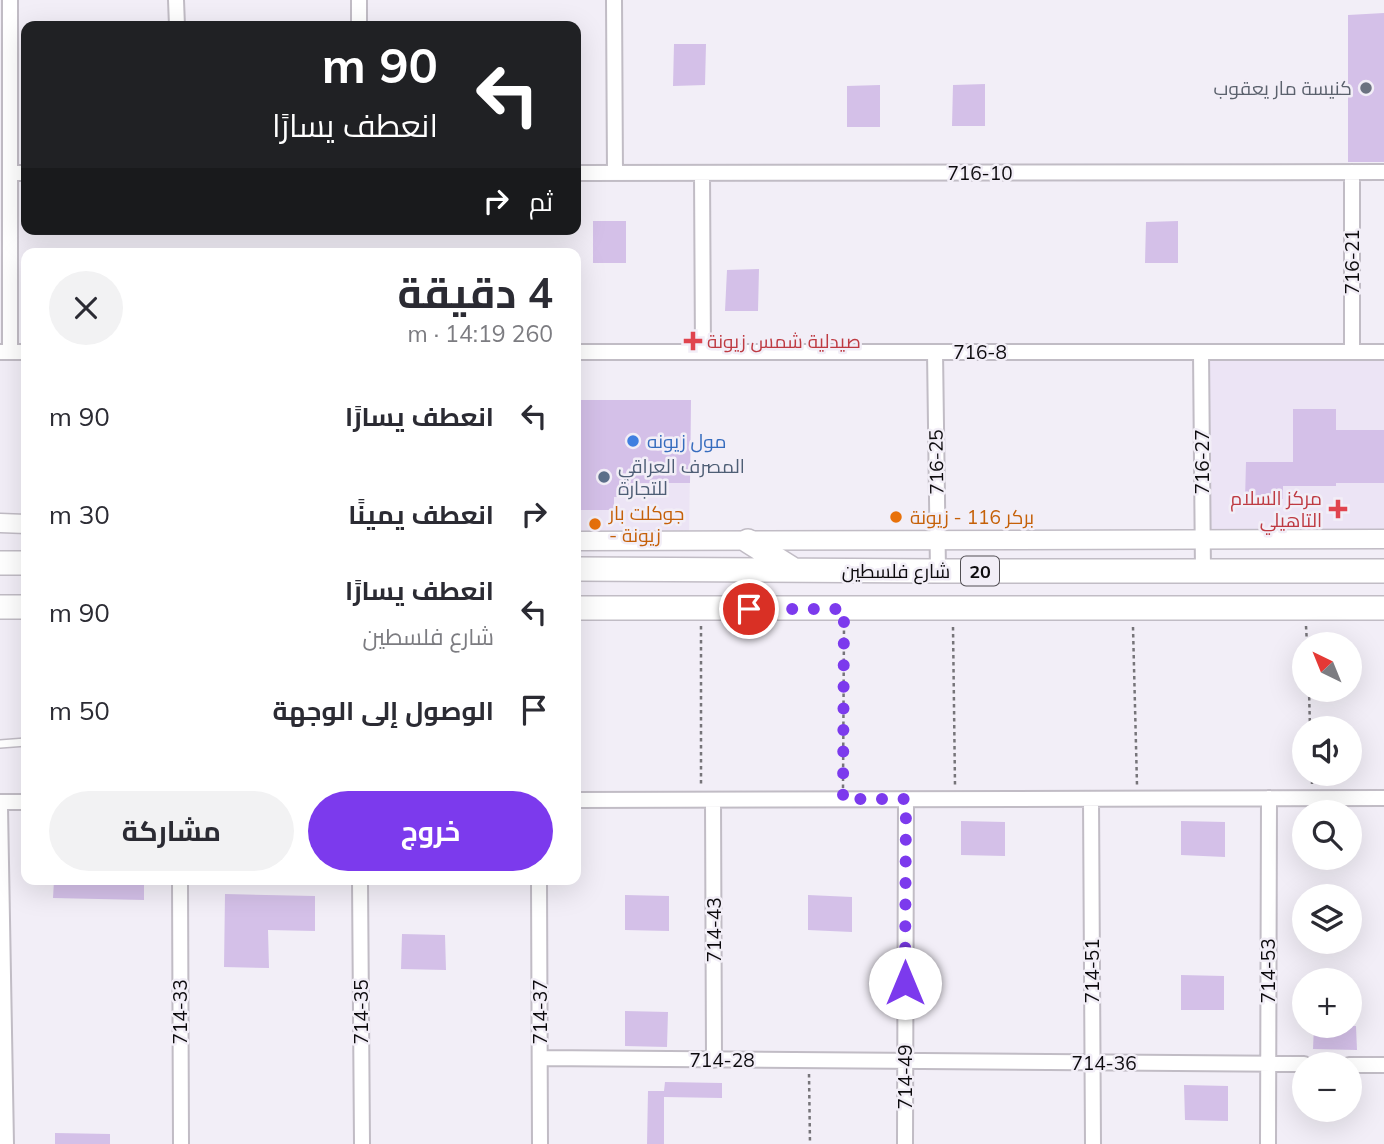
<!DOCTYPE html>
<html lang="ar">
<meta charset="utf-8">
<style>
:root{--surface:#fff;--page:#f2f2f3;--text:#2b2b33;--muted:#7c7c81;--accent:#7c3aed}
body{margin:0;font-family:Mulish,Cairo,sans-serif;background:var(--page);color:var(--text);direction:rtl;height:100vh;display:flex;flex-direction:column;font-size:26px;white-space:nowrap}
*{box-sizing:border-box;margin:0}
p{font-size:23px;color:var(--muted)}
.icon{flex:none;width:38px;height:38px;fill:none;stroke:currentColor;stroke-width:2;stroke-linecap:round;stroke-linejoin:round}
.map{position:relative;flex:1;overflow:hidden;direction:ltr}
.drawer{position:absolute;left:21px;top:248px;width:560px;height:637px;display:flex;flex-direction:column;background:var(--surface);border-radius:14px;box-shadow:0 7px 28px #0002;direction:rtl}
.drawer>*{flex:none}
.hud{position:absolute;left:21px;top:21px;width:560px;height:214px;border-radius:14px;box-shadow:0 7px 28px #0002;direction:rtl;background:#202124;color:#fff;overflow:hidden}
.needle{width:46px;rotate:317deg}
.buttons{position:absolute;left:1292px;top:632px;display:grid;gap:14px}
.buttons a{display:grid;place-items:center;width:70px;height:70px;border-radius:50%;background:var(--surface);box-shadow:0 7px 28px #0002;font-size:35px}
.pin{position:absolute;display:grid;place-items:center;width:60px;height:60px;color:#fff;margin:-30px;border:4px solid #fff;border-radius:50%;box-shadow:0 2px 7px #0007}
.me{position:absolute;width:77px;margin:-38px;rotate:0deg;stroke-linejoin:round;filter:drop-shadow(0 0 5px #0008)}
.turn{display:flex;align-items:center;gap:24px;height:147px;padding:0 28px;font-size:32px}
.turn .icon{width:91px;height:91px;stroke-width:2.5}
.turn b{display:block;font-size:49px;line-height:60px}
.then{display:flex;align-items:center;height:66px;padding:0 28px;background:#0003;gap:14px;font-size:26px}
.round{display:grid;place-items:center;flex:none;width:74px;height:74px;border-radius:37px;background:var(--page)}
.overview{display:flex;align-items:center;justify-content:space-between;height:119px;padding:0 28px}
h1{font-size:42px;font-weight:700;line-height:52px}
.button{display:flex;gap:14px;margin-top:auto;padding:14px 28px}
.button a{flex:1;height:80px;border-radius:42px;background:var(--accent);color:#fff;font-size:28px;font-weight:700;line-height:80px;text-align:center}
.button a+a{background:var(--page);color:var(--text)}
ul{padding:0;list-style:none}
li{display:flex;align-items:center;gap:21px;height:98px;padding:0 28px}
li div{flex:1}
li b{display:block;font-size:26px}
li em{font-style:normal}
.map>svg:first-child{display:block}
.built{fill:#ece4f5}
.building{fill:#d4c0e8}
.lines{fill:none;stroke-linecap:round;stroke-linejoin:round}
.service-casing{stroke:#c1bcc5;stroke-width:10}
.minor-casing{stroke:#c1bcc5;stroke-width:18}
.tertiary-casing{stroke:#c1bcc5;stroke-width:21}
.primary-casing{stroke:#c1bcc5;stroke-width:26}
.path{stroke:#767479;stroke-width:2.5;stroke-dasharray:3.5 3.5;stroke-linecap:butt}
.service{stroke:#fff;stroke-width:7}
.minor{stroke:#fff;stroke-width:14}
.tertiary{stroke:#fff;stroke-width:18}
.primary{stroke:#fff;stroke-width:23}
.route{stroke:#7c3aed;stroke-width:12;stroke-dasharray:0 21.6}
.worship-dot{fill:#6b7280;stroke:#f2eef7;stroke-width:2.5}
.health-dot{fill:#e0444e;stroke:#f2eef7;stroke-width:2.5}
.shop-dot{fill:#3f7fe0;stroke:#f2eef7;stroke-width:2.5}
.service-dot{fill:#5c6f8a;stroke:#f2eef7;stroke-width:2.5}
.food-dot{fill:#e8710a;stroke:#f2eef7;stroke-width:2.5}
.labels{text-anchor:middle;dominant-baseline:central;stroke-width:5;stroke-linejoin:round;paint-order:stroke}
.shield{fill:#f2eef7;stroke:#524f54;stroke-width:2}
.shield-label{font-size:18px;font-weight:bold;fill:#0d0b0e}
.worship-label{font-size:19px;fill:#5b616d;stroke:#f2eef7;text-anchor:end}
.street-label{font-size:19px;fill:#0d0b0e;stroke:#f2eef7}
.health-label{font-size:19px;fill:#be3a42;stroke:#f2eef7;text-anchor:start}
.shop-label{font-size:19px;fill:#366cbe;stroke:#f2eef7;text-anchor:start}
.service-label{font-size:19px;fill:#4e5e75;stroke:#f2eef7;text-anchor:start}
.food-label{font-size:19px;fill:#c56008;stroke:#f2eef7;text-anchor:start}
</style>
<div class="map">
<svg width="1384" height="1144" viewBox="0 0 1384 1144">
<rect width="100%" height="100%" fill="#f2eef7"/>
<!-- built -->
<path class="built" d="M1201,352H1384V539L1203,540Z
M576,400H691L689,534L576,533Z"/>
<!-- building -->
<path class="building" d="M1384,13V162H1348V15Z
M674,44H706L705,85L673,86Z
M985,84V126H952L953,85Z
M880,85V127H847V86Z
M593,221H626V263H593Z
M1178,221V263H1145L1146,222Z
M759,269L758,311H725L727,270Z
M576,400H691L690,483H629V497H614V510H576Z
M1293,409H1336V430H1384V483H1336V486H1283V499L1245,500L1246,462H1293Z
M961,821L1005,822V856L961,855Z
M1181,821L1225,822V857L1181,855Z
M54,880H144V900L53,898Z
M225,894L315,896V931L268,930L269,968L224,967Z
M625,895L669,896V931L625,930Z
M808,895L852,897V932L808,930Z
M402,934L445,935L446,970L401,969Z
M1181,975L1224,976V1010H1181Z
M625,1011L668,1012L667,1047L625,1046Z
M1314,1026H1356L1357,1050L1313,1049Z
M665,1082L722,1083V1098L664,1097V1144H647L648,1091H664Z
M1184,1085L1228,1086V1121L1185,1120Z
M55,1133L110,1134V1144H55Z"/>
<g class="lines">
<defs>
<path id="service" d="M0,744L26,742"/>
<path id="minor" d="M10,0V352
M176,0L177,26
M614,0L615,173
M359,26V0
M1352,172V352
M11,173H26
M576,173L1384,172
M702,173L703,352
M0,352H26
M576,352H1384
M935,352L938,571
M1201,352L1203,572
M1091,799L1093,1144
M576,800L1384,798
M713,800L714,1060
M0,802H26
M0,807L6,1144
M180,880L181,1144
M360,880L362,1144
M539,880L540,1144
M540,1058L1304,1064
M1349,1065H1384
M905,1144L906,799
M1268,1144L1269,798"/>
<path id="tertiary" d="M0,523L26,524
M576,541L1384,539"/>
<path id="primary" d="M748,541L794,570
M0,563H26
M576,569L938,571H1384
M0,607H26
M576,608H1384"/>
</defs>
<!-- service casing -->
<use href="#service" class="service-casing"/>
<!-- minor casing -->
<use href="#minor" class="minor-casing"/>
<!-- tertiary casing -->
<use href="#tertiary" class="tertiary-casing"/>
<!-- primary casing -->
<use href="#primary" class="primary-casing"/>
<!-- path -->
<path class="path" d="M701,626V787
M1306,626L1307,644
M953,627L955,785
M1133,627L1137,785
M1309,690L1310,728
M1312,774V784
M843,788L844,626
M809,1074L810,1144"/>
<!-- service -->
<use href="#service" class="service"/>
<!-- minor -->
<use href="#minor" class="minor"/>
<!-- tertiary -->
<use href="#tertiary" class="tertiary"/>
<!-- primary -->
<use href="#primary" class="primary"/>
</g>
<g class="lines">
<!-- route -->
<path class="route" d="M749,609H844L843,799H906L905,983"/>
</g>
<!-- markers -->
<circle class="worship-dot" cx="1366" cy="88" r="7"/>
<g class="health-dot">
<path d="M689.5 330.5h7v7h7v7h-7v7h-7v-7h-7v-7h7z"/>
<path d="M1334.5 498.5h7v7h7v7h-7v7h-7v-7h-7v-7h7z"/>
</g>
<circle class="shop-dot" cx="633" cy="441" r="7"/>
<circle class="service-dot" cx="604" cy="477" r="7"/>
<g class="food-dot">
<circle cx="896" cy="517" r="7"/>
<circle cx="595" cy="524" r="7"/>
</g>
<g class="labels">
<!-- shield labels -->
<rect class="shield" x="961" y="556.5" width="38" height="29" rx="5"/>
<g class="shield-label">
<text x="980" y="571">20</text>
</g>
<!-- worship labels -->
<g class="worship-label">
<text x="1352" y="88">كنيسة مار يعقوب</text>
</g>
<!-- street labels -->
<g class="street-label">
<text x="980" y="173">716-10</text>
<text transform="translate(1352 262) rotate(-90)">716-21</text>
<text x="980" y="352">716-8</text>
<text transform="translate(936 462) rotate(-91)">716-25</text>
<text transform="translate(1202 462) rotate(-90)">716-27</text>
<text x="896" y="571">شارع فلسطين</text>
<text transform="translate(714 930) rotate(-90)">714-43</text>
<text transform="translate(1092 971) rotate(-90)">714-51</text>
<text transform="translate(1268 971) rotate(-90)">714-53</text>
<text transform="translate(180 1012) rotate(-90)">714-33</text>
<text transform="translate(361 1012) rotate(-90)">714-35</text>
<text transform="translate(540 1012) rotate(-90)">714-37</text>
<text x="722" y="1060">714-28</text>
<text x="1104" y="1063">714-36</text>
<text transform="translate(905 1077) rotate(-90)">714-49</text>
</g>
<!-- health labels -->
<g class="health-label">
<text x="707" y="341">صيدلية شمس زيونة</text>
<text x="1322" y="498" text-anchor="end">مركز السلام<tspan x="1322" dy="22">التاهيلي</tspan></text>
</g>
<!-- shop labels -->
<g class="shop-label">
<text x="647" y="441">مول زيونه</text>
</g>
<!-- service labels -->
<g class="service-label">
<text x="618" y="466">المصرف العراقي<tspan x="618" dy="22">للتجارة</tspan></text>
</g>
<!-- food labels -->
<g class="food-label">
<text x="609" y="513">جوكلت بار<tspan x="609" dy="22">- زيونة</tspan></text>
<text x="910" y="517">بركر 116 - زيونة</text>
</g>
</g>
</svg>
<div class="buttons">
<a><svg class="needle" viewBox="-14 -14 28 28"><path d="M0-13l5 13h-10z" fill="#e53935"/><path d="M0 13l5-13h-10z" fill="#7c7c81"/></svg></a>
<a><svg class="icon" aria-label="sound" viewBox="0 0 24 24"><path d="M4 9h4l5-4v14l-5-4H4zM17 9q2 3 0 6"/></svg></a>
<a><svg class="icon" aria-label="search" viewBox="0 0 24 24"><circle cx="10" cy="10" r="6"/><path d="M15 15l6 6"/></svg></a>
<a><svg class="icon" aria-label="layers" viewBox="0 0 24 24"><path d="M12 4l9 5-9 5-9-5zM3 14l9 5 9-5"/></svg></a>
<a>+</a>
<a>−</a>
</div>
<div class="pin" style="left:749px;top:609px;background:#d93025"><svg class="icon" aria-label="arrive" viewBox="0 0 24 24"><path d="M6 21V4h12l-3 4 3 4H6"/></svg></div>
<svg class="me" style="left:905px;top:983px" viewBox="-20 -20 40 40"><circle r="19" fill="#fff"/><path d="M0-13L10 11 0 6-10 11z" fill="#7c3aed"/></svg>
<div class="hud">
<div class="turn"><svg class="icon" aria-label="left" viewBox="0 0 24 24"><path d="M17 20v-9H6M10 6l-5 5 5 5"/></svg><div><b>90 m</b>انعطف يسارًا</div></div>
<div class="then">ثم<svg class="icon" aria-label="right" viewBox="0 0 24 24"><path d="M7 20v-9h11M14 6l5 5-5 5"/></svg></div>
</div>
<section class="drawer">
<div class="overview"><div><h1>4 دقيقة</h1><p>260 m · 14:19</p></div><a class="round"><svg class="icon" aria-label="close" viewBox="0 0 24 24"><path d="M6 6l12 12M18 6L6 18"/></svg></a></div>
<ul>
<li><svg class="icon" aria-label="left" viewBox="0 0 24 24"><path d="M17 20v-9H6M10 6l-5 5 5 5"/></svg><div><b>انعطف يسارًا</b></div><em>90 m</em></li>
<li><svg class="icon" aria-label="right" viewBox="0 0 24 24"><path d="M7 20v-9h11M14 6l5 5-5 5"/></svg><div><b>انعطف يمينًا</b></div><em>30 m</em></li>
<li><svg class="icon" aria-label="left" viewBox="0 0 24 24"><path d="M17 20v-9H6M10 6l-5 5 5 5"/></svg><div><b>انعطف يسارًا</b><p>شارع فلسطين</p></div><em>90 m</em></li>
<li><svg class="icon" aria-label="arrive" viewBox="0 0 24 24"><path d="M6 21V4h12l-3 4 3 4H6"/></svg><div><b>الوصول إلى الوجهة</b></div><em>50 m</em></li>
</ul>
<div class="button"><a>خروج</a><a>مشاركة</a></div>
</section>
</div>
